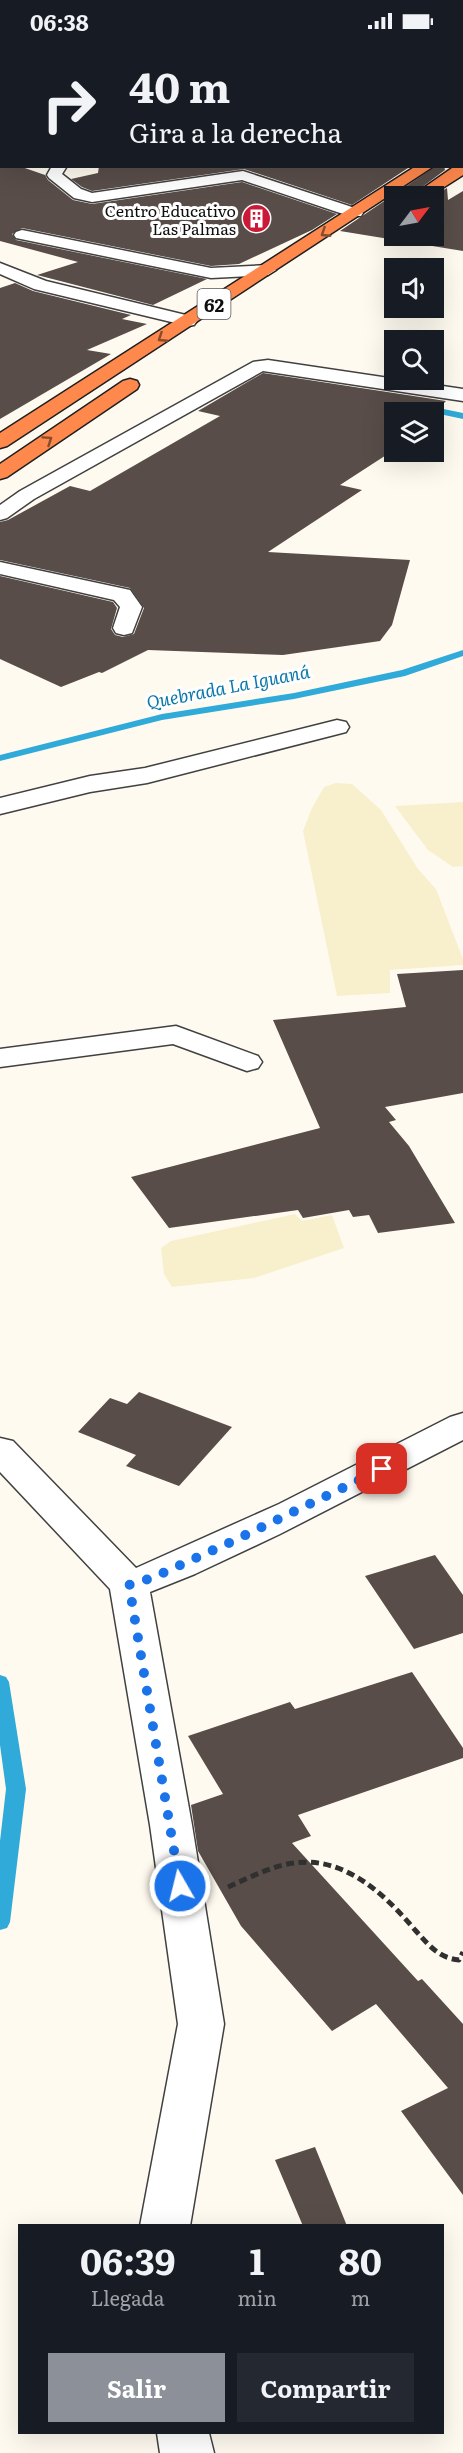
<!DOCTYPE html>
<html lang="es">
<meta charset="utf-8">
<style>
:root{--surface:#171b24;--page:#242831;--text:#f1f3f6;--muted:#9ea1a6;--accent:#8c9099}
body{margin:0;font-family:Literata,serif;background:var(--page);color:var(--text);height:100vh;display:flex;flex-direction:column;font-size:22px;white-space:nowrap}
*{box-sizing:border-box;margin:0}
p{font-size:20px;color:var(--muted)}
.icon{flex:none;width:33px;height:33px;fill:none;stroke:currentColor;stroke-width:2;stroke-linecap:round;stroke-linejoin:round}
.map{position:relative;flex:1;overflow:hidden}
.drawer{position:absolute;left:18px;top:2182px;width:426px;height:210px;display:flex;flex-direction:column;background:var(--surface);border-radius:0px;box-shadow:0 6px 24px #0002}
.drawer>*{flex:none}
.guide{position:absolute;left:0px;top:0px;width:464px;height:126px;box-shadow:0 6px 24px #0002;background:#171b24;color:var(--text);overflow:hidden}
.needle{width:39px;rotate:58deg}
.buttons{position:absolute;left:384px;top:144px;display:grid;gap:12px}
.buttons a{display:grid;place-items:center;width:60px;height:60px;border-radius:0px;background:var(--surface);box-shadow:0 6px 24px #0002;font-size:30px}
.pin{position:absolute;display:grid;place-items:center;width:51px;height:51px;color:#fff;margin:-26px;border-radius:12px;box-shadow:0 3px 9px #0006}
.me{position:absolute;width:66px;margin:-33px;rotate:352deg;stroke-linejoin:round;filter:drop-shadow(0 0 4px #0008)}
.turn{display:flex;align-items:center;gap:21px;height:126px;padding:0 30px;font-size:27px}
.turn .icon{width:78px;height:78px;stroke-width:2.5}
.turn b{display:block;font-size:42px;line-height:51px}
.eta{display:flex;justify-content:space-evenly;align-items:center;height:102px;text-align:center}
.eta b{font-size:36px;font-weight:700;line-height:42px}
.button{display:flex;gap:12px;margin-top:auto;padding:12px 30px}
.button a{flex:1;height:69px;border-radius:0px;background:var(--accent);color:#fff;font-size:24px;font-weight:700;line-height:69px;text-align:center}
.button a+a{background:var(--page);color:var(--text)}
.status{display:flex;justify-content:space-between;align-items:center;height:42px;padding:0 30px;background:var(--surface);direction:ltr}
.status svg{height:16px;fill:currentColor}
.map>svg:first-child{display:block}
.farmland{fill:#f8efcd}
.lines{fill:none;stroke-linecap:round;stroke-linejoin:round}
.stream{fill:#30aad8;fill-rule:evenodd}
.building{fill:#584d49}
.minor-casing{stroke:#414141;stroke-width:3}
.highway-casing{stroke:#1f1f1f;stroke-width:3}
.path{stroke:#303030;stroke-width:5;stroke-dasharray:8 4.5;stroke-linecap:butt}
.minor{fill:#fff;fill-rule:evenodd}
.highway{fill:#ff894d;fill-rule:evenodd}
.oneway{stroke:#864c2e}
.route{stroke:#1a73e8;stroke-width:10;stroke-dasharray:0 18}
.labels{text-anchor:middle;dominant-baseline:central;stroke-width:6;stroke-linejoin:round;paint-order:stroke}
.far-poi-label{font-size:16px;fill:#0e0e0e;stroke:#fff;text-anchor:end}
.shield{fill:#fff;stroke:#565656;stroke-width:1.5}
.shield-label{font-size:18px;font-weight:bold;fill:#0e0e0e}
.far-water-label{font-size:18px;font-style:italic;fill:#0d79aa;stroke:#fff}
</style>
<div class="status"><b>06:38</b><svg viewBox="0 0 49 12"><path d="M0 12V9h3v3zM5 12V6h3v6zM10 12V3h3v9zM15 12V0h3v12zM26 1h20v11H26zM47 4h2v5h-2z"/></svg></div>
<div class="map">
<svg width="463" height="2411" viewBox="0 0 463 2411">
<rect width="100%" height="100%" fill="#fffaef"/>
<!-- farmland -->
<path class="farmland" d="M336,741L352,742L381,768L418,827L436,847L463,917V923L390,928V951L337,954L303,789L312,766L324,745Z
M463,760V824L453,825L428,808L395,764Z
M295,1172L302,1179L332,1173L344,1206L254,1236L172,1245L164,1232L161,1206L171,1199Z"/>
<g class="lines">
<!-- stream -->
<path class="stream" d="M0,32L2,33V37L0,36Z
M419,362L463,371V377L416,367V363Z
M463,608V614L405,634L294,657L162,678L0,719V713L162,672L294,651L402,628Z
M0,1633L6,1635L9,1640L26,1747L10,1880L7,1886L0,1888V1799L6,1747L0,1703Z"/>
</g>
<!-- building -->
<path class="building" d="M0,118L2,124H19L45,133L48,138L73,158L92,162L242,140L337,172L312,188L239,222L211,224L22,186L12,192L16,198L207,237L153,263L37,233L78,220L0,199Z
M99,124H411L352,163L244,127L92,149L82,145L71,137L98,131Z
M436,124H444L445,128L410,154H394V194H434L433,154L447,146L448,158L463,149V209L340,189Z
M15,241L33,249L131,273L122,277L147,282L87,308L111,312L0,377V246Z
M263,331L446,359L434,371L394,370V408L340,443L362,448L268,510L410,518L392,583L380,599L283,613L148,608L102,631L99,630L61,645L0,617V534L113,560L117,566L111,587L115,593L123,595L134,592L144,566L130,546L0,518V480L8,478L70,444L90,449L220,374L198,369Z
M463,928V1051L385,1065L396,1078L389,1080L409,1104L455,1181L378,1191L369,1173L353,1175L349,1168L303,1176L298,1168L169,1186L131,1135L320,1086L273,978L406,965L397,932Z
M139,1350L232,1385L179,1444L126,1424L136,1413L78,1390L110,1356L127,1362Z
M435,1513L463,1553V1591L414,1607L365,1534Z
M412,1630L463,1706V1716L298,1773L311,1794L292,1801L418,1939L422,1937L463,1982V2153L401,2069L448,2046L376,1962L332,1989L241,1884L198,1809L191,1763L223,1752L188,1694L290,1660L295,1667Z
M315,2105L347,2184H303L275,2118Z"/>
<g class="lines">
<defs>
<path id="minor" d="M156,0H183L155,2Z
M421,0H436L437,2H422Z
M462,3H463V11H462Z
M0,61H2V69H0Z
M52,124H67L62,132L81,147L92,151L243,129L361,168L363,171L361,174H349L242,138L92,160L74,156L49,136L47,133Z
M22,188L211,226L268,223L276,228L268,233L211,236L16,196L14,193L16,190Z
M0,221L46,239L194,275L197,279L194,283L188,284L34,247L0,232Z
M268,318L463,347V359L263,329L34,457L7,476L0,478V463L20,449L253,320Z
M0,520L130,548L142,565L132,591L124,593L116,591L113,586L120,565L114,558L0,532Z
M337,678L346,680L349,685L346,690L147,741L90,750L0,772V756L90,734L145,726Z
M176,984L258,1014L262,1020L258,1026L247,1029L173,1002L0,1025V1007Z
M463,1371V1398L280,1492L195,1532L150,1550L192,1783L224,1982L190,2184H140L178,1982L150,1783L110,1547L0,1430V1396L13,1399L136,1526L279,1462L450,1375Z
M157,2391H209L214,2411H160Z"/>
<path id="highway" d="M463,122V133L430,154H412L455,124H462Z
M416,124H434L7,404L0,406V391Z
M130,337L137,339L139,343L137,347L7,435L0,437V422L123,339Z"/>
</defs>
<!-- minor casing -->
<use href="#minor" class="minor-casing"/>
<!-- highway casing -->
<use href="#highway" class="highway-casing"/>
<!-- path -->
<path class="path" d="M228,1845C246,1837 264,1828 283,1823C339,1809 382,1849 415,1888C428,1902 438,1916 459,1918L463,1910"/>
<!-- minor -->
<use href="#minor" class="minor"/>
<!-- highway -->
<use href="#highway" class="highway"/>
</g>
<!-- one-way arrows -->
<defs><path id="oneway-chevron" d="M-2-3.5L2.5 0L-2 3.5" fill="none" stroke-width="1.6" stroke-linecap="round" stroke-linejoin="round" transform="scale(1.5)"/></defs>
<g class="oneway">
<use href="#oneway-chevron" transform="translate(325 191) rotate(147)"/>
<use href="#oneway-chevron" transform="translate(162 296) rotate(147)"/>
<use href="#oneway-chevron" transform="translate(48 398) rotate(-34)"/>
</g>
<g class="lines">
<!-- route -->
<path class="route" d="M180,1844L129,1543L152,1536L231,1500L382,1427"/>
</g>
<!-- icons -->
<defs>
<symbol id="building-disc" viewBox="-11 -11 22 22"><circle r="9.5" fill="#ca1a38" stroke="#fff"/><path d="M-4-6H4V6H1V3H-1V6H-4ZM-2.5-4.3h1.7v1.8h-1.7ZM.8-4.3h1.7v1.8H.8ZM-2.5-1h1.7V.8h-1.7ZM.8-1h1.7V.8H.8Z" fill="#fff"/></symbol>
</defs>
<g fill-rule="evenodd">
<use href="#building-disc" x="240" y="160" width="33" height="33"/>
</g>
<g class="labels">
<!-- far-poi labels -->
<g class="far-poi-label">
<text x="236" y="168">Centro Educativo<tspan x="236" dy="18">Las Palmas</tspan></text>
</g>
<!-- shield labels -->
<rect class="shield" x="197.5" y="247" width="33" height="30" rx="4.5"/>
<g class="shield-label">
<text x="214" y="262">62</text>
</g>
<!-- far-water labels -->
<g class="far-water-label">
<text transform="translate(228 644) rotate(-11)">Quebrada La Iguaná</text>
</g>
</g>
</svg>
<div class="buttons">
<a><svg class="needle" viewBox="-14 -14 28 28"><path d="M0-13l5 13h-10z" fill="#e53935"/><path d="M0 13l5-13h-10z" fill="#9ea1a6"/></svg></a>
<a><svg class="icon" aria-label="sound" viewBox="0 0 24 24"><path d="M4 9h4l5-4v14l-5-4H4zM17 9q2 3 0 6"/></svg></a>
<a><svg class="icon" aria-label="search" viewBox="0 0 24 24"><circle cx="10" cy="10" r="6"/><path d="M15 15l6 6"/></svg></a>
<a><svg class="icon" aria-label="layers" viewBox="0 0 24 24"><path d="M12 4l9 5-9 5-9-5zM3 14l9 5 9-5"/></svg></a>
</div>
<div class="pin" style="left:382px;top:1427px;background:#d93025"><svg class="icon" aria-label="arrive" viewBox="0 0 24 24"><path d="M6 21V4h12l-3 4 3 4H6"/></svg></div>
<svg class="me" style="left:180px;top:1844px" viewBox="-20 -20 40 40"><circle r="17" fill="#1a73e8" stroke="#fff" stroke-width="3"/><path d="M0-11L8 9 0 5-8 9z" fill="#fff"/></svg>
<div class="guide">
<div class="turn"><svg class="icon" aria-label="right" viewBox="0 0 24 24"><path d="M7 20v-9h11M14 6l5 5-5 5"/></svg><div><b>40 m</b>Gira a la derecha</div></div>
</div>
<section class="drawer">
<div class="eta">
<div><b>06:39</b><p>Llegada</p></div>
<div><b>1</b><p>min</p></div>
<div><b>80</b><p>m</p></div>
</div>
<div class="button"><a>Salir</a><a>Compartir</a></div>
</section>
</div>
